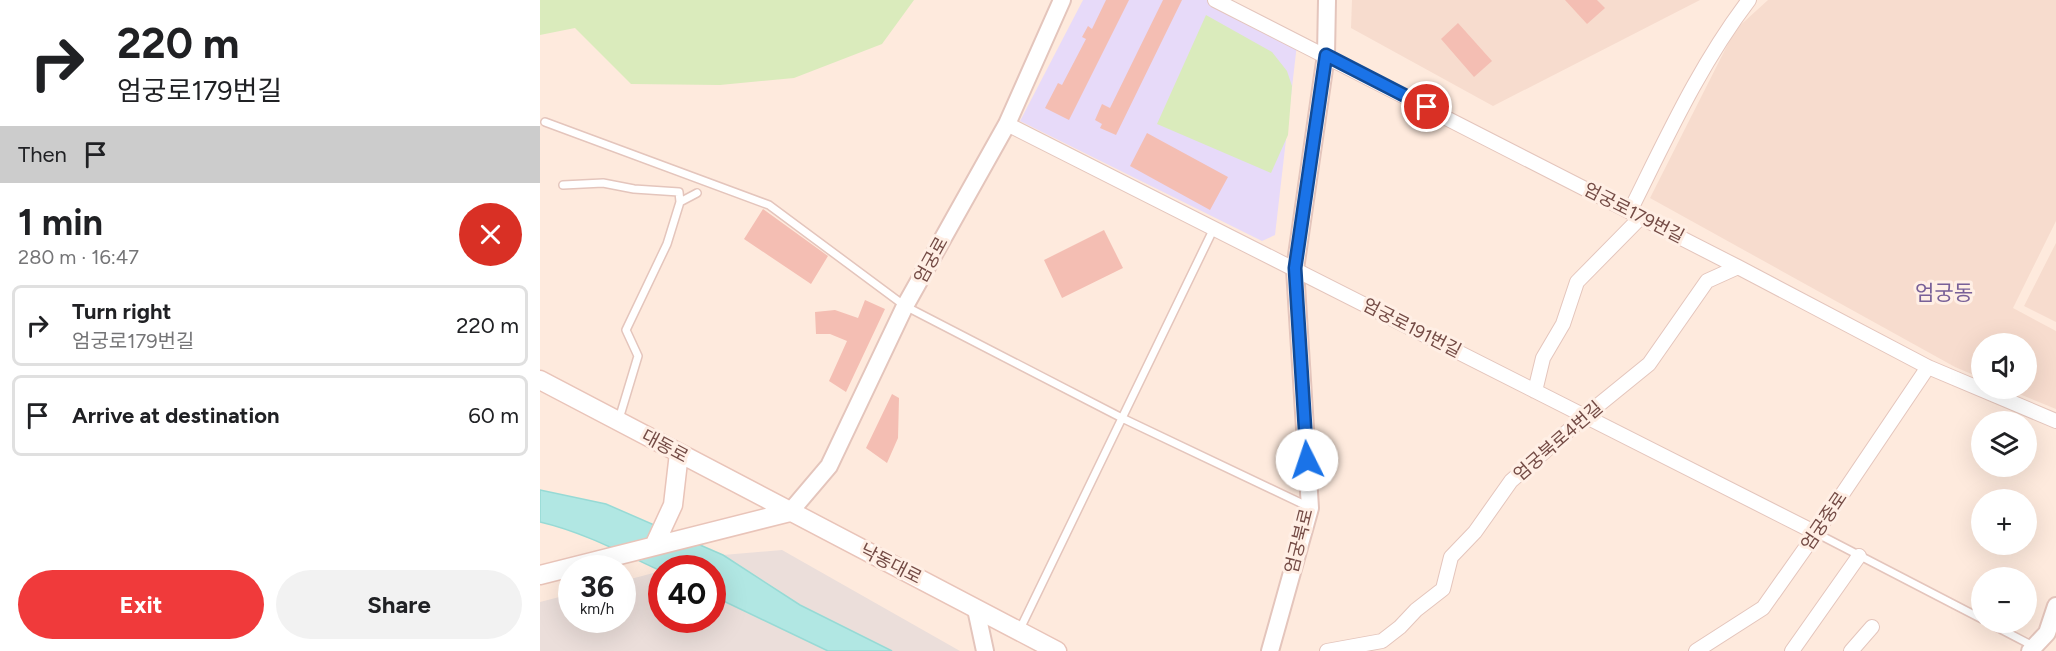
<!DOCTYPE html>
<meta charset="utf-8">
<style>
:root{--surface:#fff;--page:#f2f2f2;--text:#202124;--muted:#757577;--line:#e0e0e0;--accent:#f03a3b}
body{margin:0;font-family:Figtree,"Noto Sans KR",sans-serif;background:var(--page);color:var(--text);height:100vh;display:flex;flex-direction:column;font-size:22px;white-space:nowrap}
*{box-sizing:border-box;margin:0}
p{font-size:20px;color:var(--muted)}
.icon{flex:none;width:33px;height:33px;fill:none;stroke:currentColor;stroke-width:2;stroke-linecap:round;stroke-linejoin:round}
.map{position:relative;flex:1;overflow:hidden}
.side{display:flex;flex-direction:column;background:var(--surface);width:540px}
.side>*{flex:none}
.banner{background:#fff;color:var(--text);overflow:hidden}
.tools{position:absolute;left:1431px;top:333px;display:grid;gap:12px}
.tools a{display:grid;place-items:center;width:66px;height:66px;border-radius:50%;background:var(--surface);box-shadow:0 6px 24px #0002;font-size:30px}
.speed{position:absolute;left:18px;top:555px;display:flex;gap:12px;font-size:30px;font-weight:700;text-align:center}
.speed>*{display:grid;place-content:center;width:78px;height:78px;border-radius:50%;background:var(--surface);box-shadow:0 6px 24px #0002;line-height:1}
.speed small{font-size:15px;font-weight:400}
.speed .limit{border:9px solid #d22;background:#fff;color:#111}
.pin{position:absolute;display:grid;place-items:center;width:51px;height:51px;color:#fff;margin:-26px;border:3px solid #fff;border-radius:50%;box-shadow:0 2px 6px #0007}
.me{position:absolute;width:66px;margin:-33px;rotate:356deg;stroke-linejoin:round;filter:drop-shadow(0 0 4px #0008)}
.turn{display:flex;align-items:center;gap:21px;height:126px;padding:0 18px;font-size:27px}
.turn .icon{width:78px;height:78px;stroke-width:2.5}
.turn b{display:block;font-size:42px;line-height:51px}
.then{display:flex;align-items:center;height:57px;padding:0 18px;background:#0003;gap:12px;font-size:22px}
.round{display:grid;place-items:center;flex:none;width:63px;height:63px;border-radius:32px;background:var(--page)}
.summary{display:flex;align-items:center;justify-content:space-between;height:102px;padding:0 18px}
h1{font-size:36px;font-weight:700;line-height:45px}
.cta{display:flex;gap:12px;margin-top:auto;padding:12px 18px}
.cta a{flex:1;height:69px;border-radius:36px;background:var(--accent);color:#fff;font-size:24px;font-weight:700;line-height:69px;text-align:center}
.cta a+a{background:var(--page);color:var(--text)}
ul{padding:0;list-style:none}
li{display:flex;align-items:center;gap:18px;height:81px;margin:0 12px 9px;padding:0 6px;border:3px solid var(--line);border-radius:9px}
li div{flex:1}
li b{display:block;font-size:22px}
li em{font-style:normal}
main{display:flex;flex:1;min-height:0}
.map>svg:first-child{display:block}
.residential{fill:#f7dcce}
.industrial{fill:#ebdeda}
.education{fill:#e7daf9}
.green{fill:#daebbc}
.water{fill:#b1e7e3;stroke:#97dad5;stroke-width:1.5}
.building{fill:#f4beb3}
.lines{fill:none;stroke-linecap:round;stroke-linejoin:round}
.service-casing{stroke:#e4c5bc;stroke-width:10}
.minor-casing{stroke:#e4c5bc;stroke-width:16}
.tertiary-casing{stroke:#e4c5bc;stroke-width:20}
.secondary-casing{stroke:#e9c4b9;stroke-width:21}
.service{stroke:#fff;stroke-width:7}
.minor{stroke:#fff;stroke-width:14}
.tertiary{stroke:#fff;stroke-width:16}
.secondary{stroke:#fff;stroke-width:18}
.route-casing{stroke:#114b97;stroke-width:15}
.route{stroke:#1a73e8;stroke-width:10}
.labels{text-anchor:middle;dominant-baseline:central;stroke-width:6;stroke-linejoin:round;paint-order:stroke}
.street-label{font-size:18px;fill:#744b45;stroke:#ffefe5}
.quarter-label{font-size:21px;fill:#786098;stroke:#ffefe5}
</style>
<main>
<section class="side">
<div class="banner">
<div class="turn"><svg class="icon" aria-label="right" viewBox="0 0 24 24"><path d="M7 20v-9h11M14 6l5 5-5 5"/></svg><div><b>220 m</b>엄궁로179번길</div></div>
<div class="then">Then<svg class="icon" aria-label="arrive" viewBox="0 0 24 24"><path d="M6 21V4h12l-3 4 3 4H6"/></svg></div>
</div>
<div class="summary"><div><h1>1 min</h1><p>280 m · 16:47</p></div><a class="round" style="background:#d93025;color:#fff"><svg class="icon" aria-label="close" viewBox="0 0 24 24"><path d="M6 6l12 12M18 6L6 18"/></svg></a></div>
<ul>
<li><svg class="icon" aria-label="right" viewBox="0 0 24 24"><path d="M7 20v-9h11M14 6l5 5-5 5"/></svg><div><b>Turn right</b><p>엄궁로179번길</p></div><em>220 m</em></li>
<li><svg class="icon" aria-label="arrive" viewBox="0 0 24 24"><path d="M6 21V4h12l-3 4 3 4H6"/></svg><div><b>Arrive at destination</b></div><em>60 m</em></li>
</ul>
<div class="cta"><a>Exit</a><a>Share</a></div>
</section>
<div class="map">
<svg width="1516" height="651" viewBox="0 0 1516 651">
<rect width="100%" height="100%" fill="#feeadd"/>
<!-- residential -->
<path class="residential" d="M812,0H1160L953,106L811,28Z
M1228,0H1516V221L1473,308L1516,331V409L1467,389L1486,388V344H1442L1441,378L1415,367L1110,198L1195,30Z
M1516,243V322L1484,306Z"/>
<!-- industrial -->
<path class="industrial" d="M242,550L420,651H0V602L31,594L32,620H82L83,581L121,571L122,620H172V568H129L183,555Z"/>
<!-- education -->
<path class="education" d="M543,0H669L757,44L735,235L722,241L480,121Z"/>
<!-- green -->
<path class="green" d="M0,0H374L342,44L254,78L180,85L91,84L35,28L0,35Z
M666,15L732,52L747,71L752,86L748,135L731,173L617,124Z"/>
<!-- water -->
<path class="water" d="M0,490L66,504L183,555L260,605L352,651H288L173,596L172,568H122L121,571C82,553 43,532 0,522Z"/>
<!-- building -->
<path class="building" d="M566,0H589L529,120L505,108L518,83L522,85L546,39L542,37L548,26L552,29Z
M623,0H642L576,135L560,128L562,124L555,120L562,104L570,108Z
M1025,0H1057L1065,8L1047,24Z
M918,23L952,61L934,77L901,39Z
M607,133L688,177L670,210L590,166Z
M223,209L288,256L271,284L204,239Z
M564,230L583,268L522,298L504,260Z
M325,300L345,309L306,392L289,381L307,341L290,334H276L275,312L295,310L318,318Z
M352,394L359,398L358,438L347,463L326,448Z"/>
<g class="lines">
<defs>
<path id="service" d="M5,122L229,205L365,306L582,418L767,506
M23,185L63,183L94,189L139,192L140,202
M79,419L98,356L86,330L127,244L140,202L157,193
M1276,533L1442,619
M1447,622L1493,646
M480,629L674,228"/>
<path id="minor" d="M675,0L1198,267L1388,367L1516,421
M467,124L1276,533
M1090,211C1126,139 1160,64 1209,0
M995,391L1003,358L1023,324L1037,282L1101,217
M787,651L842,641L860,627L876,610L903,589L911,557L935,532L971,481L1045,416L1109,364L1167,281L1198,267
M1156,651L1223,608L1276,533L1388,367
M1252,651L1319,556
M1311,651L1332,627"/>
<path id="tertiary" d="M250,512L289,466L365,306L467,124L522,0
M436,609L445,651
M730,651L770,508L755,269L786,55L787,0
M1490,651L1507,633L1516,606"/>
<path id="secondary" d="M0,380L517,651
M114,546L133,505L139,453
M0,575L250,512"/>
</defs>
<!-- service casing -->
<use href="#service" class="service-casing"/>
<!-- minor casing -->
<use href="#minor" class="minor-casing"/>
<!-- tertiary casing -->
<use href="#tertiary" class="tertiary-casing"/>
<!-- secondary casing -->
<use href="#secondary" class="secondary-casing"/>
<!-- service -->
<use href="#service" class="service"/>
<!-- minor -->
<use href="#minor" class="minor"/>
<!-- tertiary -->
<use href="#tertiary" class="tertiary"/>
<!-- secondary -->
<use href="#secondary" class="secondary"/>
</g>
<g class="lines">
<defs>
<path id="route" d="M767,460L755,268L786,55L887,107"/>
</defs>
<!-- route casing -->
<use href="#route" class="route-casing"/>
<!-- route -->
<use href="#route" class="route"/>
</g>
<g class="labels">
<!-- street labels -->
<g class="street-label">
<text transform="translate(1094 213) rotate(27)">엄궁로179번길</text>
<text transform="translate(391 260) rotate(-61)">엄궁로</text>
<text transform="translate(872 328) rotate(27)">엄궁로191번길</text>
<text transform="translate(1018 441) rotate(-41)">엄궁북로4번길</text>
<text transform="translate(125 446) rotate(28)">대동로</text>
<text transform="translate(1284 521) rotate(-56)">엄궁중로</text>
<text transform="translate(759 541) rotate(-76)">엄궁북로</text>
<text transform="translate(351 564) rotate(27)">낙동대로</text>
</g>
<!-- quarter labels -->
<g class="quarter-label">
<text x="1404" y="292">엄궁동</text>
</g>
</g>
</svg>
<div class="tools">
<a><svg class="icon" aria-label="sound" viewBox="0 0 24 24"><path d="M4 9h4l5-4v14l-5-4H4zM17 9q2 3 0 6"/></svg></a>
<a><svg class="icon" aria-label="layers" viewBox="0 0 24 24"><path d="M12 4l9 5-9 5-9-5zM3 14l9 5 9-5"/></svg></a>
<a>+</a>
<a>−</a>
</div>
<div class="speed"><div>36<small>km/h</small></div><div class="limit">40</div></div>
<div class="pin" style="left:887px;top:107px;background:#d93025"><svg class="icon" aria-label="arrive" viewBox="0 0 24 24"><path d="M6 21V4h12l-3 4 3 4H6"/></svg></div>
<svg class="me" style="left:767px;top:460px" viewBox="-20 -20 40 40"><circle r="19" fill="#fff"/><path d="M0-13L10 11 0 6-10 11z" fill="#1a73e8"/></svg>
</div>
</main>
